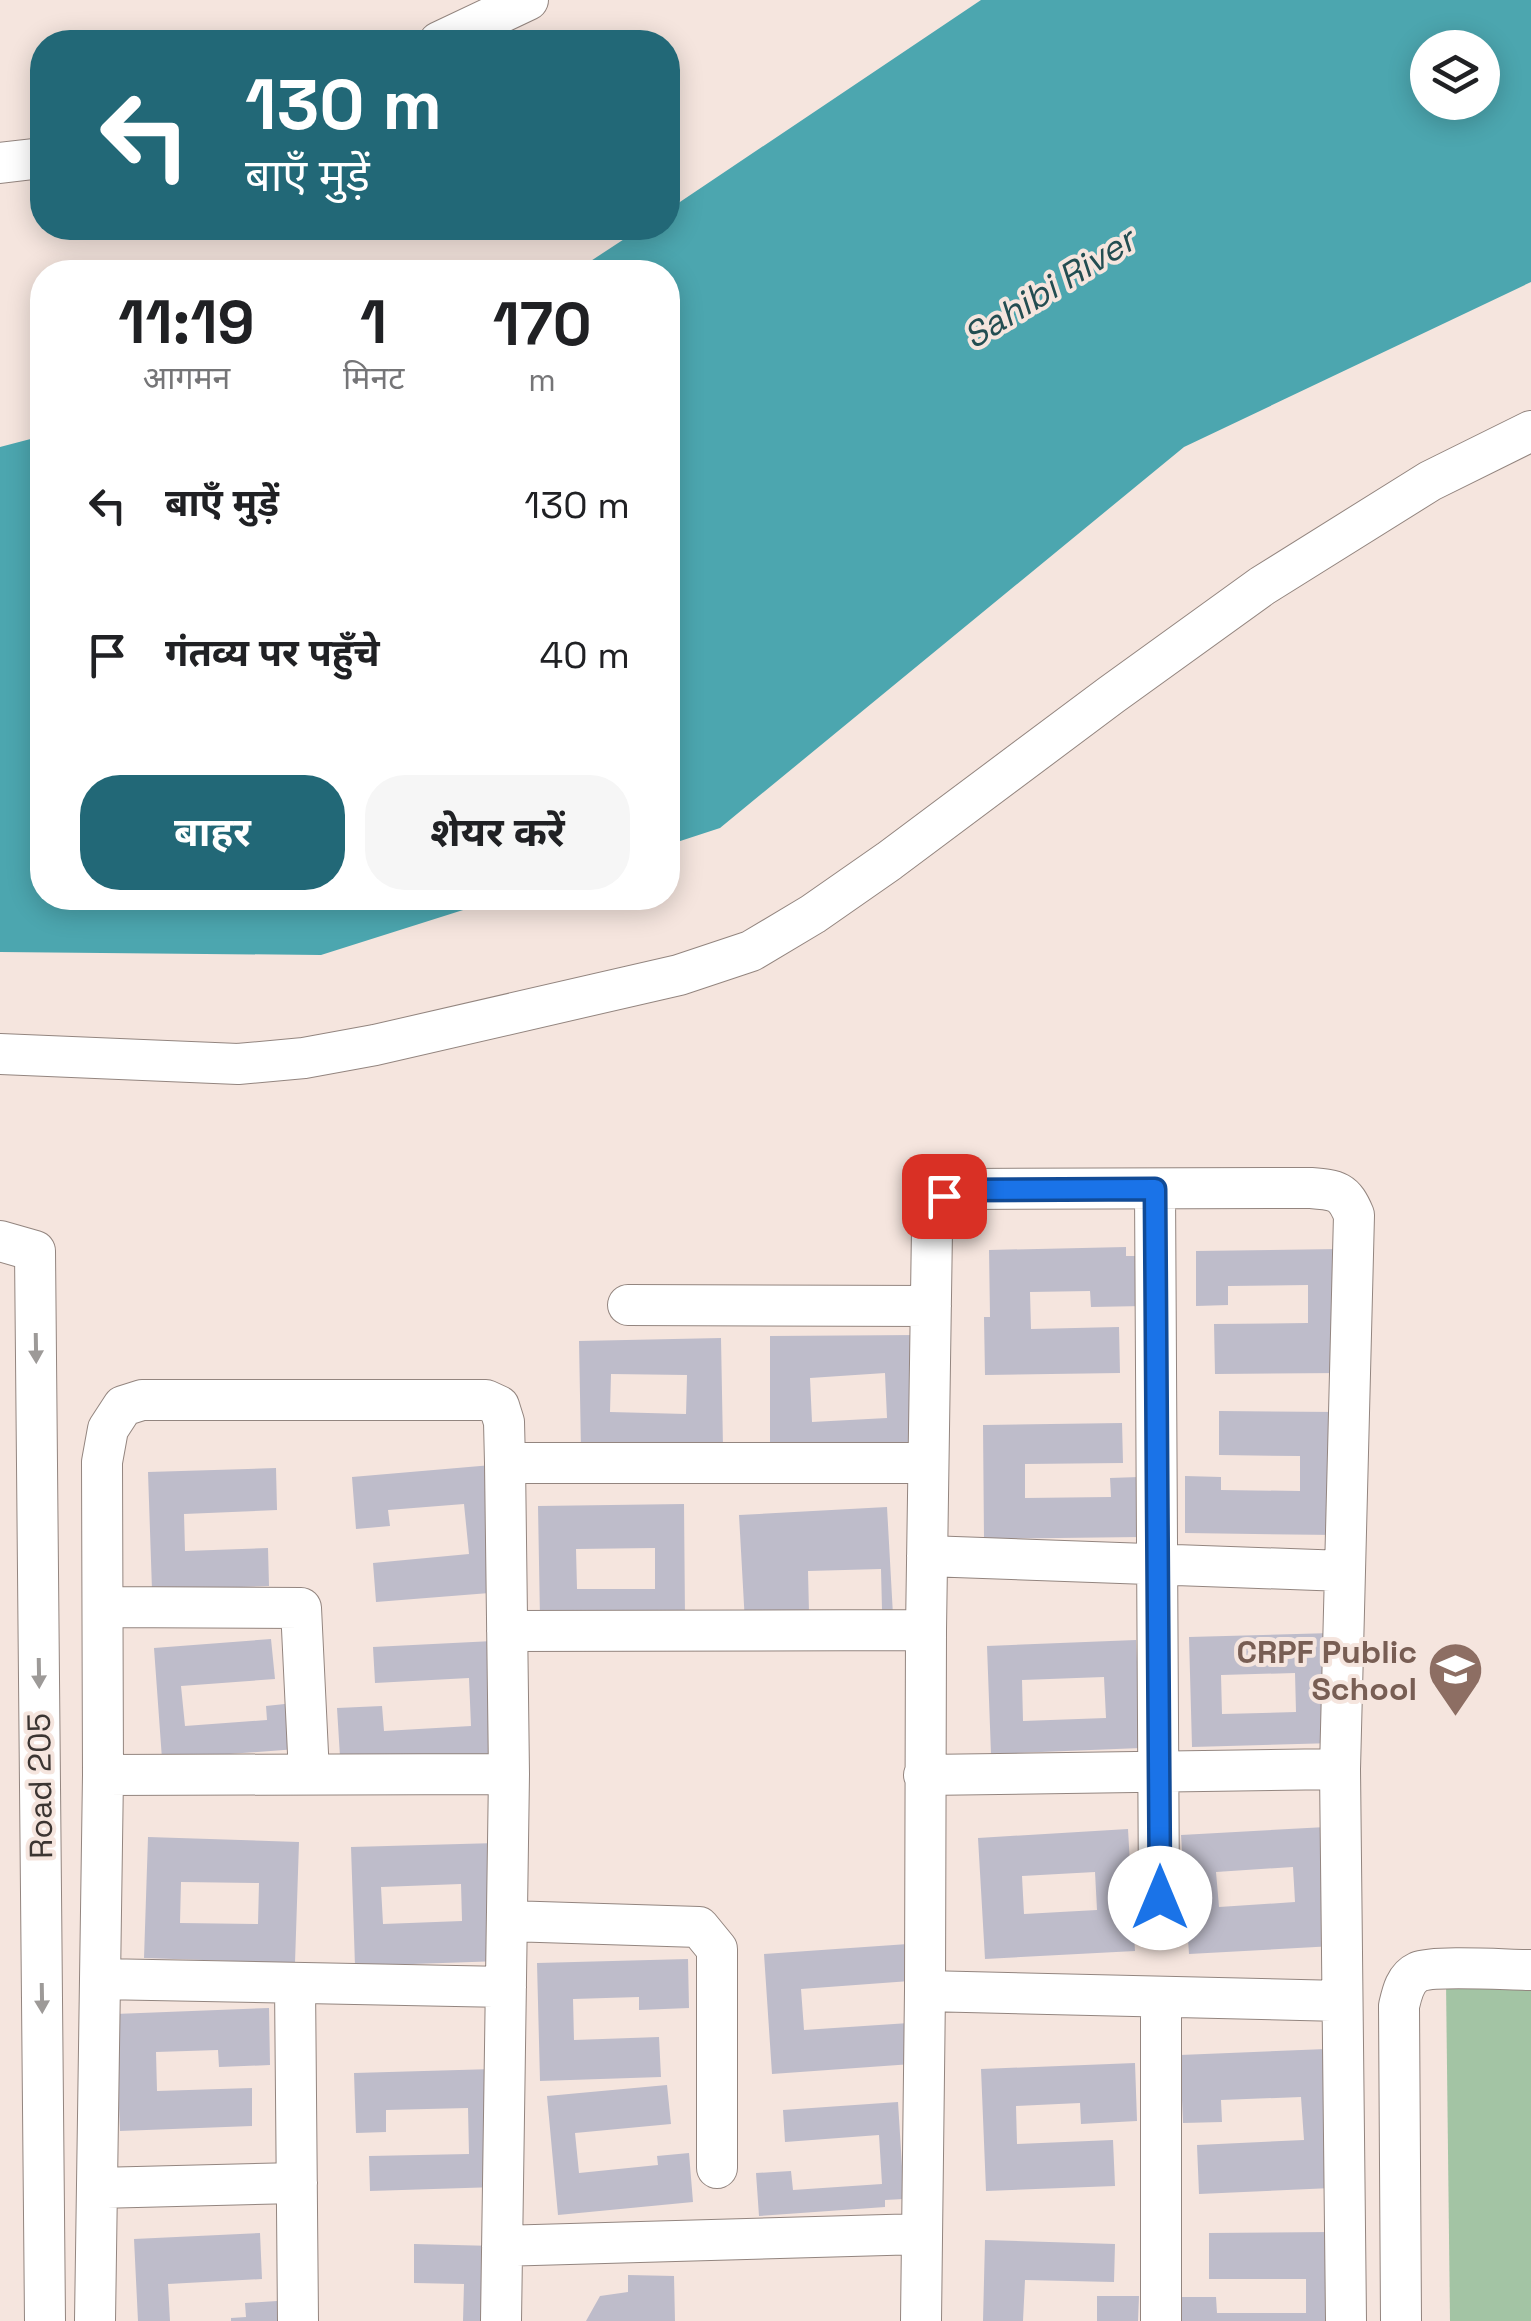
<!DOCTYPE html>
<html lang="hi">
<meta charset="utf-8">
<style>
:root{--surface:#fff;--page:#f6f6f6;--text:#202124;--muted:#757577;--accent:#226877}
body{margin:0;font-family:"Space Grotesk","Noto Sans Devanagari",sans-serif;background:var(--page);color:var(--text);height:100vh;display:flex;flex-direction:column;font-size:38px;white-space:nowrap}
*{box-sizing:border-box;margin:0}
p{font-size:32px;color:var(--muted)}
.icon{flex:none;width:55px;height:55px;fill:none;stroke:currentColor;stroke-width:2;stroke-linecap:round;stroke-linejoin:round}
.map{position:relative;flex:1;overflow:hidden}
.details{position:absolute;left:30px;top:260px;width:650px;height:650px;display:flex;flex-direction:column;background:var(--surface);border-radius:40px;box-shadow:0 5px 25px #0003}
.details>*{flex:none}
.top-card{position:absolute;left:30px;top:30px;width:650px;height:210px;border-radius:40px;box-shadow:0 5px 25px #0003;background:#226877;color:#fff;overflow:hidden}
.controls{position:absolute;left:1410px;top:30px;display:grid;gap:20px}
.controls a{display:grid;place-items:center;width:90px;height:90px;border-radius:50%;background:var(--surface);box-shadow:0 5px 25px #0003;font-size:50px}
.pin{position:absolute;display:grid;place-items:center;width:85px;height:85px;color:#fff;margin:-42px;border-radius:20px;box-shadow:0 5px 15px #0006}
.me{position:absolute;width:110px;margin:-55px;rotate:0deg;stroke-linejoin:round;filter:drop-shadow(0 0 8px #0008)}
.turn{display:flex;align-items:center;gap:35px;height:210px;padding:0 50px;font-size:45px}
.turn .icon{width:130px;height:130px;stroke-width:2.5}
.turn b{display:block;font-size:70px;line-height:85px}
.eta{display:flex;justify-content:space-evenly;align-items:center;height:170px;text-align:center}
.eta b{font-size:60px;font-weight:700;line-height:70px}
.action{display:flex;gap:20px;margin-top:auto;padding:20px 50px}
.action a{flex:1;height:115px;border-radius:40px;background:var(--accent);color:#fff;font-size:40px;font-weight:700;line-height:115px;text-align:center}
.action a+a{background:var(--page);color:var(--text)}
ul{padding:0;list-style:none}
li{display:flex;align-items:center;gap:30px;height:150px;padding:0 50px}
li div{flex:1}
li b{display:block;font-size:38px}
li em{font-style:normal}
.map>svg:first-child{display:block}
.green{fill:#a3c4a4}
.water{fill:#4ca6af;fill-rule:evenodd}
.building{fill:#bebcca;fill-rule:evenodd}
.lines{fill:none;stroke-linecap:round;stroke-linejoin:round}
.minor-casing{stroke:#93857f;stroke-width:42}
.minor{stroke:#fff;stroke-width:40}
.oneway{fill:#9d9a98}
.route-casing{stroke:#114b97;stroke-width:25}
.route{stroke:#1a73e8;stroke-width:18}
.labels{text-anchor:middle;dominant-baseline:central;stroke-width:8;stroke-linejoin:round;paint-order:stroke}
.education-label{font-size:32px;font-weight:bold;fill:#785e54;stroke:#f5e5de;text-anchor:end}
.street-label{font-size:32px;fill:#3b3532;stroke:#f5e5de}
.water-label{font-size:35px;font-style:italic;fill:#234d51;stroke:#f5e5de}
</style>
<div class="map">
<svg width="1531" height="2321" viewBox="0 0 1531 2321">
<rect width="100%" height="100%" fill="#f5e5de"/>
<!-- green -->
<path class="green" d="M1446,1982H1531V2321H1450Z"/>
<!-- water -->
<path class="water" d="M981,0H1531V282L1184,447L720,828L668,845V272H574L641,228H668V210ZM1428,48H1482V102H1428Z
M42,436V898H501L321,955L0,952V447Z"/>
<!-- building -->
<path class="building" d="M1126,1247V1256H1143L1144,1306L1091,1307L1090,1291L1030,1292L1031,1329L1119,1327L1120,1373L985,1375L984,1317H990L989,1250Z
M1340,1249L1341,1373L1215,1374L1214,1324L1308,1323V1285L1228,1286V1305L1196,1306V1251Z
M918,1335L919,1457L770,1458V1336ZM885,1373L887,1418L812,1422L810,1378Z
M721,1338L723,1448L581,1450L579,1341ZM611,1374L687,1375L686,1414L610,1412Z
M1219,1411L1337,1412L1336,1535L1185,1533V1476L1221,1477V1490L1300,1491V1456L1219,1455Z
M1122,1423L1123,1463L1025,1464V1498L1111,1497L1110,1478L1139,1477L1140,1537L984,1539L983,1425Z
M492,1465L502,1592L376,1602L373,1563L469,1554L464,1504L388,1510L390,1526L356,1529L352,1477Z
M276,1468L277,1510L184,1514L185,1551L268,1548L269,1586L152,1590L148,1472Z
M684,1504L685,1617L540,1619L538,1506ZM655,1548V1589H577L576,1549Z
M887,1507L893,1615L745,1623L739,1515ZM881,1569L882,1610L809,1612L808,1571Z
M1332,1633L1335,1743L1192,1747L1189,1637ZM1295,1673L1296,1712L1222,1714L1221,1675Z
M271,1639L275,1679L181,1686L185,1726L267,1720L266,1706L294,1703L297,1749L162,1759L154,1648Z
M1136,1640L1141,1748L991,1754L987,1646ZM1104,1677L1106,1718L1023,1721L1022,1680Z
M493,1641L499,1765L341,1773L337,1708L382,1706L384,1731L471,1726L469,1678L375,1683L373,1647Z
M1326,1827L1334,1946L1189,1954L1181,1835ZM1293,1867L1295,1902L1219,1907L1216,1872Z
M1128,1829L1135,1951L985,1959L978,1838ZM1095,1872L1097,1910L1024,1914L1022,1876Z
M148,1837L299,1842L295,1963L144,1958ZM181,1882L259,1883L258,1924L180,1923Z
M497,1843L501,1961L355,1966L351,1847ZM461,1884L462,1921L383,1924L381,1887Z
M908,1944L910,1981L801,1989L804,2030L909,2023L912,2064L772,2074L764,1954Z
M688,1959L689,2008L639,2010V1997L573,1999L574,2040L659,2037L661,2077L540,2081L537,1963Z
M269,2008L270,2065L219,2067L218,2050L156,2052L157,2091L252,2088V2126L120,2131L115,2014Z
M1326,2049L1332,2188L1199,2194L1197,2145L1304,2140L1301,2097L1221,2100L1222,2122L1183,2123L1180,2055Z
M1135,2063L1137,2121L1081,2124L1080,2103L1016,2106L1017,2144L1113,2140L1115,2186L986,2191L981,2069Z
M494,2069L497,2187L370,2191L369,2156L469,2154L468,2108L386,2110V2132L356,2133L354,2073Z
M667,2085L671,2124L575,2133L579,2173L658,2165L657,2156L689,2153L693,2202L558,2215L547,2096Z
M898,2102L904,2199L885,2200V2207L759,2216L756,2173L791,2171L793,2190L882,2184L879,2135L785,2142L783,2110Z
M1333,2232L1334,2321H1180V2297H1216L1217,2313H1306V2279H1209V2233Z
M260,2233L262,2279L168,2284L170,2321H138L134,2239Z
M985,2240L1115,2244L1114,2282L1025,2280L1023,2321H983Z
M414,2244L495,2246L493,2321H463L464,2284L414,2283Z
M628,2275L674,2276L675,2321H586L600,2296L628,2292Z
M1097,2296H1139L1138,2321H1097Z
M277,2301V2321H231V2318L246,2317L245,2303Z"/>
<g class="lines">
<defs>
<path id="minor" d="M439,42L528,0
M0,163L42,158
M0,1054L238,1064L304,1058L375,1045L679,975L751,951L813,914L889,861L1111,695L1262,586L1430,481L1531,431
M1155,1189L1159,1898
M0,1241L35,1251L45,2321
M628,1305L931,1306
M927,1556L1344,1571
M103,1607L301,1608L309,1774
M507,1631L926,1630
M103,1775L509,1774
M924,1775L1340,1769
M507,1921L699,1927L717,1949V2168
M100,1979L506,1987
M295,1983L298,2321
M925,1991L1341,2001
M97,2188L297,2183
M502,2246L922,2234
M95,2321L103,1775L102,1462L108,1429L123,1406L142,1400H486L499,1406L504,1422L505,1463
M501,2321L509,1774L505,1463H928
M921,2321L925,1991L926,1630L932,1229C937,1205 938,1199 962,1189L1311,1188C1337,1190 1344,1191 1354,1215L1340,1769L1346,2321
M1161,2321V1997
M1401,2321L1399,2006C1402,1993 1405,1978 1418,1972C1435,1965 1509,1970 1531,1970"/>
</defs>
<!-- minor casing -->
<use href="#minor" class="minor-casing"/>
<!-- minor -->
<use href="#minor" class="minor"/>
</g>
<!-- one-way arrows -->
<defs><path id="oneway-solid" d="M-6-.8H1V-3.2L6.5 0L1 3.2V.8H-6Z" transform="scale(2.5)"/></defs>
<g class="oneway">
<use href="#oneway-solid" transform="translate(36 1348) rotate(89)"/>
<use href="#oneway-solid" transform="translate(39 1673) rotate(89)"/>
<use href="#oneway-solid" transform="translate(42 1998) rotate(89)"/>
</g>
<g class="lines">
<defs>
<path id="route" d="M944,1196L962,1190L1155,1189L1160,1898"/>
</defs>
<!-- route casing -->
<use href="#route" class="route-casing"/>
<!-- route -->
<use href="#route" class="route"/>
</g>
<!-- icons -->
<defs>
<symbol id="school-pin" viewBox="-11 -11 22 30"><path d="M0 17L-7.5 6A9.5 9.5 0 1 1 7.5 6Z" fill="#8d6e63" stroke="#f5e5de"/><path d="M0-5L7-2L0 1L-7-2ZM-4 1L0 2.5L4 1V4Q0 6-4 4Z" fill="#fff"/></symbol>
</defs>
<g fill-rule="evenodd">
<use href="#school-pin" x="1424" y="1638" width="63" height="86"/>
</g>
<g class="labels">
<!-- education labels -->
<g class="education-label">
<text x="1417" y="1652">CRPF Public<tspan x="1417" dy="37">School</tspan></text>
</g>
<!-- street labels -->
<g class="street-label">
<text transform="translate(40 1786) rotate(-91)">Road 205</text>
</g>
<!-- water labels -->
<g class="water-label">
<text transform="translate(1049 288) rotate(-32)">Sahibi River</text>
</g>
</g>
</svg>
<div class="controls">
<a><svg class="icon" aria-label="layers" viewBox="0 0 24 24"><path d="M12 4l9 5-9 5-9-5zM3 14l9 5 9-5"/></svg></a>
</div>
<div class="pin" style="left:944px;top:1196px;background:#d93025"><svg class="icon" aria-label="arrive" viewBox="0 0 24 24"><path d="M6 21V4h12l-3 4 3 4H6"/></svg></div>
<svg class="me" style="left:1160px;top:1898px" viewBox="-20 -20 40 40"><circle r="19" fill="#fff"/><path d="M0-13L10 11 0 6-10 11z" fill="#1a73e8"/></svg>
<div class="top-card">
<div class="turn"><svg class="icon" aria-label="left" viewBox="0 0 24 24"><path d="M17 20v-9H6M10 6l-5 5 5 5"/></svg><div><b>130 m</b>बाएँ मुड़ें</div></div>
</div>
<section class="details">
<div class="eta">
<div><b>11:19</b><p>आगमन</p></div>
<div><b>1</b><p>मिनट</p></div>
<div><b>170</b><p>m</p></div>
</div>
<ul>
<li><svg class="icon" aria-label="left" viewBox="0 0 24 24"><path d="M17 20v-9H6M10 6l-5 5 5 5"/></svg><div><b>बाएँ मुड़ें</b></div><em>130 m</em></li>
<li><svg class="icon" aria-label="arrive" viewBox="0 0 24 24"><path d="M6 21V4h12l-3 4 3 4H6"/></svg><div><b>गंतव्य पर पहुँचे</b></div><em>40 m</em></li>
</ul>
<div class="action"><a>बाहर</a><a>शेयर करें</a></div>
</section>
</div>
